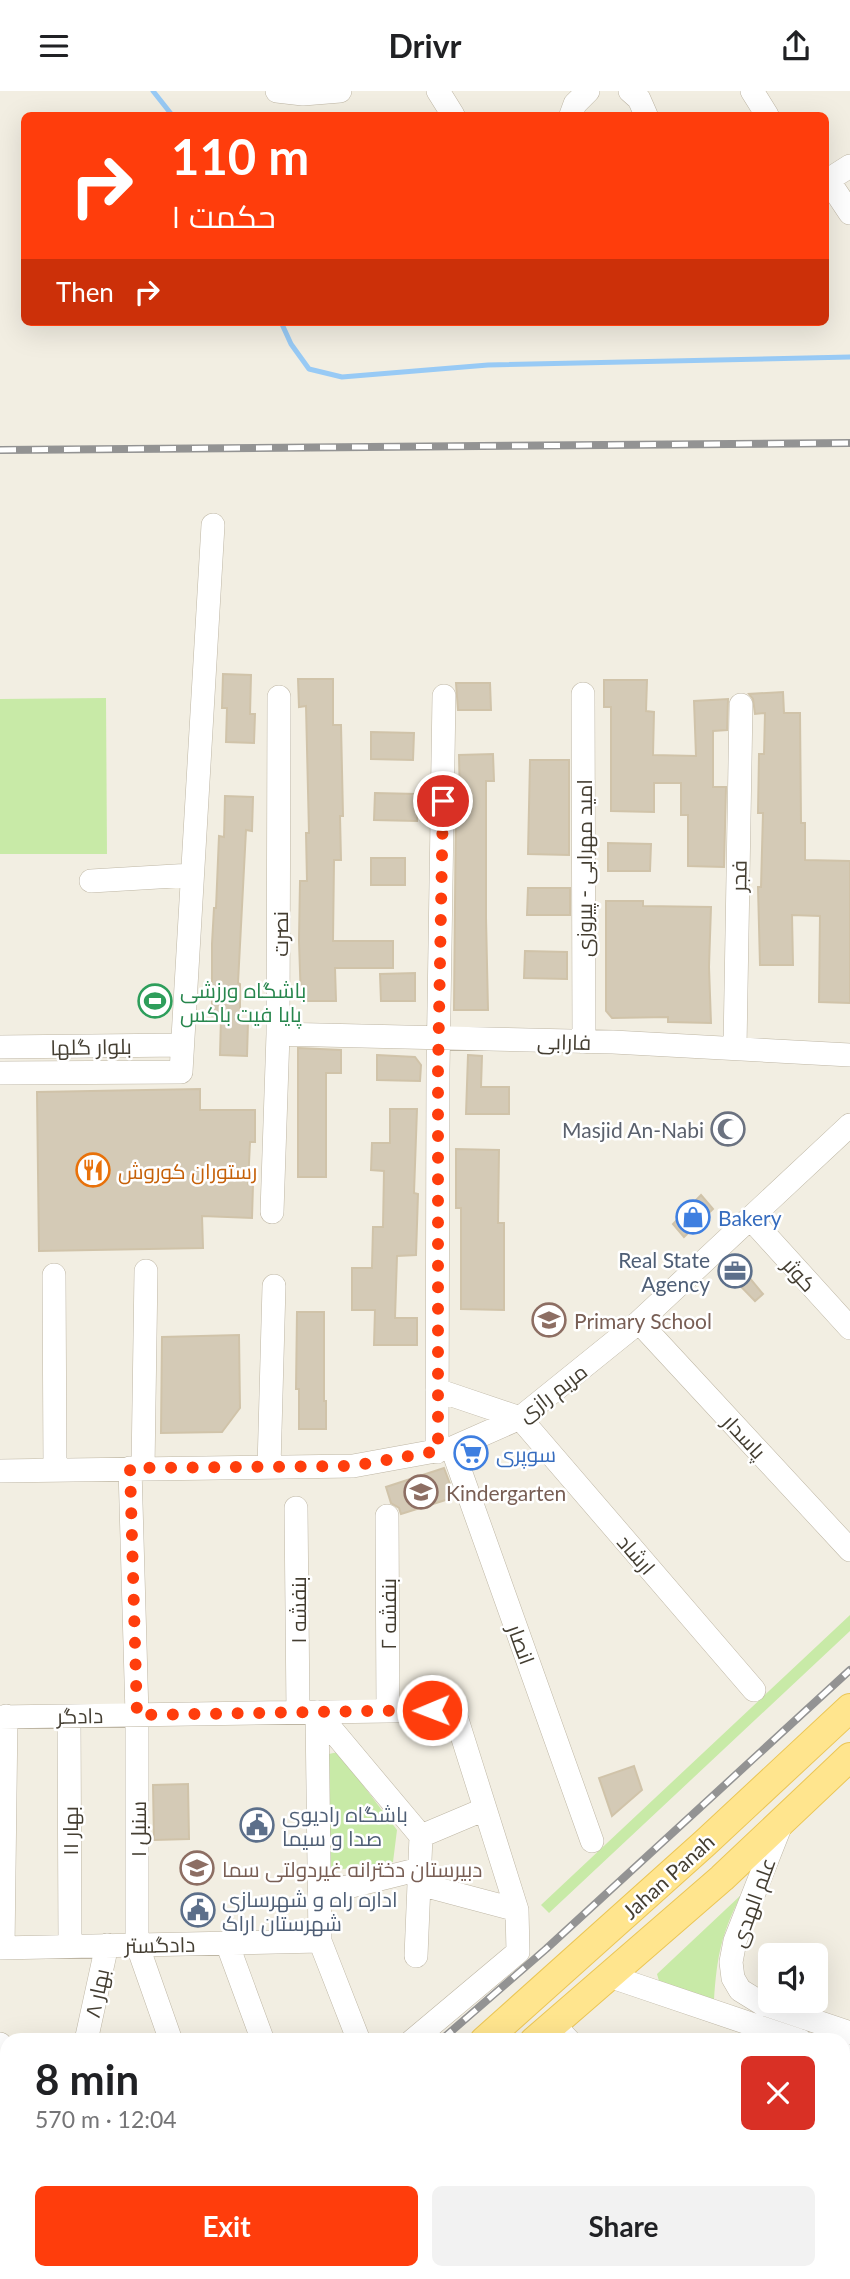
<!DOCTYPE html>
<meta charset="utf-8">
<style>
:root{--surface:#fff;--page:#f2f2f2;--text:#202124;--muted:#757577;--accent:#ff3d0c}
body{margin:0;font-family:Lato,Cairo,sans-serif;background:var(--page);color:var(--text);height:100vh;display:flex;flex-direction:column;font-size:26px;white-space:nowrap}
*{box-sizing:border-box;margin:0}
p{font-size:23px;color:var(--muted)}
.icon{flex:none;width:38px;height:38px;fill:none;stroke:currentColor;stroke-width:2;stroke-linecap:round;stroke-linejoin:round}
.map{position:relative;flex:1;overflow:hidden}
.side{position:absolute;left:0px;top:1942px;width:850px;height:247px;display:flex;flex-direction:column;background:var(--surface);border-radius:21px 21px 0 0;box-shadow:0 7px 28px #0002}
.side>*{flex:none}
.guide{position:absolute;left:21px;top:21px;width:808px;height:214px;border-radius:10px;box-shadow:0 7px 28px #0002;background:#ff3d0c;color:#fff;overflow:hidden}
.buttons{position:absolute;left:758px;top:1852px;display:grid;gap:14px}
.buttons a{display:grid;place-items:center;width:70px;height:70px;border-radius:10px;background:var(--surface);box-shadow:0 7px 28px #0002;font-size:35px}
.pin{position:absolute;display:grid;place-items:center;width:60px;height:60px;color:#fff;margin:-30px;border:4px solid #fff;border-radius:50%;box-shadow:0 2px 7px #0007}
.me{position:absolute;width:77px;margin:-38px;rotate:269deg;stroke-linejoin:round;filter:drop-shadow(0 0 5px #0008)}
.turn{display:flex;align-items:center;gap:24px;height:147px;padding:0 35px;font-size:32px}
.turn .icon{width:91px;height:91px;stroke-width:2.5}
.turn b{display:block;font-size:49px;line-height:60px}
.then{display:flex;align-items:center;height:66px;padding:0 35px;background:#0003;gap:14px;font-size:26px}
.round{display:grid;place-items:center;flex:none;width:74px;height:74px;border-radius:10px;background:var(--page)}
.head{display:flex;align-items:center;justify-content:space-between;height:119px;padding:0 35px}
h1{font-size:42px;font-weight:700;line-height:52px}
.cta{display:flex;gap:14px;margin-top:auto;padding:14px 35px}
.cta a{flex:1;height:80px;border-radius:10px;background:var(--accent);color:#fff;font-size:28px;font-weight:700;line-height:80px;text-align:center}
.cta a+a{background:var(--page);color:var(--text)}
header{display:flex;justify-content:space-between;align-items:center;height:91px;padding:0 35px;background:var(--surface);font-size:32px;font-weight:700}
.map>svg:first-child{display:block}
.green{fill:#c8eaa7}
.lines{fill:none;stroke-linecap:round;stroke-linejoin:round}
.stream{stroke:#98caf5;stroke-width:5}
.building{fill:#d4cab6;stroke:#d0c3a9;stroke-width:2}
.minor-casing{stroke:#beb6a4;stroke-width:24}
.major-casing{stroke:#ebc656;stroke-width:30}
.minor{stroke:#fff;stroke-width:23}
.major{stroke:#ffe58e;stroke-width:28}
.rail-casing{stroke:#939393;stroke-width:8}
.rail{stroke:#fff;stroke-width:5;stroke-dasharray:16;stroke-linecap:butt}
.route{stroke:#ff3d0c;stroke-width:12;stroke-dasharray:0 21.6}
.labels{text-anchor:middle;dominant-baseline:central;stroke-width:5;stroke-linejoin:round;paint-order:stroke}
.street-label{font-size:21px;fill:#443e32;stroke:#fff}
.leisure-label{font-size:21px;fill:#27864d;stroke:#fff;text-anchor:start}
.worship-label{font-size:21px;fill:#5b616d;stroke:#fff;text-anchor:end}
.food-label{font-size:21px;fill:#c56008;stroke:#fff;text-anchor:start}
.shop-label{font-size:21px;fill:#366cbe;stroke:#fff;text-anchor:start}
.service-label{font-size:21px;fill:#4e5e75;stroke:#fff;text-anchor:start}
.education-label{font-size:21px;fill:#785e54;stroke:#fff;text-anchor:start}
</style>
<header><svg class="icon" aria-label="menu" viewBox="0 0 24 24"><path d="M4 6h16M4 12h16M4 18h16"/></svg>Drivr<svg class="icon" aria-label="share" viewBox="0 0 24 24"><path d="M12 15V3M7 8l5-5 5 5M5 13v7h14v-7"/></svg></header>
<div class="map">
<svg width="850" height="2188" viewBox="0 0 850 2188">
<rect width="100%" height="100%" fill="#f2eee2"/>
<!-- green -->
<path class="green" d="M106,607L107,763H0V608Z
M850,1524V1540L549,1822L541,1814Z
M338,1661L397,1739L393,1771L329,1780V1663Z
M741,1804C721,1844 717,1865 714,1909L659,1890L657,1883Z"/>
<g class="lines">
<!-- stream -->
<path class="stream" d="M153,0L172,24
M281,231L291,253L309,278L342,286L488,274L850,266"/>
</g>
<!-- building -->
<path class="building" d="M223,583L251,584L250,623H255L254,652L226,651L227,617H222Z
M298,588H333V634H341L343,725H340L341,769H334L333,850H393V877H335L336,910H301L299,850L300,790H307L306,742H309L306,615L299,616Z
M604,589H647L646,620L654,621L653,664L696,665L694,610L728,608L727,639L713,640V696H726L724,776L688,775V724H681V692H654V721L611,720V616H604Z
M456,592H490L491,619H458Z
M783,601L784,622H800L801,732H805V769L850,770V912L819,911L820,825L792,824L793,874H760L758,796H761L763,722H758L759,663H764L765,622L755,623L753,608L749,603Z
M371,641L414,642L413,669L371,668Z
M493,663L494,690H486V827L488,919H454L456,710H460L459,664Z
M530,669H569V764L528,763Z
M375,702L417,703V730L374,729Z
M225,705L253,706L252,740L246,739L238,892L240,893V931H248L247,965L220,964L221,926L212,925V853L214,817H216L219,745L224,746Z
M608,752L651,753L650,780H608Z
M371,767H405V794H371Z
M528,797H570V824H527Z
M606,810H643V815L711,816L709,876L711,932L668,931V926L612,927L606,920Z
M525,860L567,861V888L524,887Z
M415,882V910H381L380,883Z
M298,957L341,959V982H326V1086H298Z
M377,964L415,966L421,974L420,990L377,989Z
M468,964L482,965L481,996H509V1023H466Z
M200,998V1019H255V1051H250L248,1093H253L252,1127L202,1125L203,1157L39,1160L37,1001Z
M390,1018H417L414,1102L418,1103L416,1164L397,1165L395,1227H417V1254H374L375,1219H352V1177H372L373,1136H383L384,1080L371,1079L372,1052H390Z
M456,1058L499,1059L498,1132H504V1219L461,1218V1117H456Z
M701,1104L713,1118L684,1146L673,1133Z
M734,1168L763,1203L755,1210L724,1178Z
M297,1221H324V1310H326V1338H299V1298H296Z
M239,1244L240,1317L222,1341L161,1342L162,1246Z
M444,1377L455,1406L401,1423L399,1417L391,1412L386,1396Z
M634,1675L642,1699L612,1725L599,1687Z
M188,1693L189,1748L154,1749L153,1694Z"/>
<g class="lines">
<defs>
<path id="minor" d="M277,0L303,3L340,0
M438,0L453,24
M630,0L639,8L646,24
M752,0L767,24
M571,24L575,13L588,0
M828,89L850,122
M828,89L850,75
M583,603L584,951
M91,790L192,784
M278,943L613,951L850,964
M0,956L182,954
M735,956L741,614
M0,982L181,981L213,434
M272,1121L278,943L279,606
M751,1128L850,1237
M54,1184L55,1379
M639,1231L850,1459
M437,1299L520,1327L754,1599
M452,1357L592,1750
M437,1361L438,979L444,605
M269,1376L274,1195
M130,1377L137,1624V1853L171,1950
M143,1377L146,1180
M0,1380L353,1375L452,1357L520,1327L639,1231L850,1034
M296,1417L298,1621
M387,1425L388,1620
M317,1621L320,1850L359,1950
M317,1621L421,1745L416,1865
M69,1625L70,1855
M0,1626L454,1619L517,1819L518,1861L412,1950
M782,1731L735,1850L731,1871L733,1887L740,1899L761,1912L850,1942
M421,1745L485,1718
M419,1793L517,1819
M319,1803L420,1778
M227,1852L263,1950
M0,1857L320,1850
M3,1857L6,1625
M609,1885L801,1950
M553,1933L569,1950
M86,1950L107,1854
M0,1953L7,1989
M844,1964L850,1966
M0,2018L7,2016
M844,2147L850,2132
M102,2182H103
M331,2182L334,2188
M487,2182L490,2188
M661,2182L666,2188"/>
<path id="major" d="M484,1950L705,1752L850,1617
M534,1950L722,1787L850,1666
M217,2188L223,2182
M266,2188L273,2182"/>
</defs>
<!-- minor casing -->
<use href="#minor" class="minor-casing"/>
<!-- major casing -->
<use href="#major" class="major-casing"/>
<!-- minor -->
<use href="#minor" class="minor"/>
<!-- major -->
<use href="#major" class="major"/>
<defs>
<path id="rail" d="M0,359L850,352
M440,1950L546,1858L850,1579
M164,2188L170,2182"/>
</defs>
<!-- rail casing -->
<use href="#rail" class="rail-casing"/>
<!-- rail -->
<use href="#rail" class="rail"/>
</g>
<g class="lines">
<!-- route -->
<path class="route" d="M432,1619L137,1624L130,1377L353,1375L438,1360V979L443,710"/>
</g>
<!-- icons -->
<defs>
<symbol id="stadium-ring" viewBox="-11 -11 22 22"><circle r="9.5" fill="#fff" stroke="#2e9e5b" stroke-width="1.5"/><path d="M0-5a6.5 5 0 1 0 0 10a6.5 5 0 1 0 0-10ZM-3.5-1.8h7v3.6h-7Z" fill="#2e9e5b"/></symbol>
<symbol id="mosque-ring" viewBox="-11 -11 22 22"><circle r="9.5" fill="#fff" stroke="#6b7280" stroke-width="1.5"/><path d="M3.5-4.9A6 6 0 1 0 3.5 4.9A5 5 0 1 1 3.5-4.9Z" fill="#6b7280"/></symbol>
<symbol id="restaurant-ring" viewBox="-11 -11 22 22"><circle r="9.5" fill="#fff" stroke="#e8710a" stroke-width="1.5"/><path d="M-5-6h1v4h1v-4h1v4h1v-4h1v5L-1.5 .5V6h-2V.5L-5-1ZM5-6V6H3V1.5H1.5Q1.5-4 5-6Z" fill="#e8710a"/></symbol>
<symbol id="shop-ring" viewBox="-11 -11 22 22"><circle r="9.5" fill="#fff" stroke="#3f7fe0" stroke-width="1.5"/><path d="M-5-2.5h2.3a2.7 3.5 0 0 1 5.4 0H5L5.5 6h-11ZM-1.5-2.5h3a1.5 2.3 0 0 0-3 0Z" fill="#3f7fe0"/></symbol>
<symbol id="office-ring" viewBox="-11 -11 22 22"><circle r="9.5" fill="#fff" stroke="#5c6f8a" stroke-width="1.5"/><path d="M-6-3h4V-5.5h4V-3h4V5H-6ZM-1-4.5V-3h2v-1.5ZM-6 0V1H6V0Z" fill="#5c6f8a"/></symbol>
<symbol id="school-ring" viewBox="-11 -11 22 22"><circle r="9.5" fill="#fff" stroke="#8d6e63" stroke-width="1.5"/><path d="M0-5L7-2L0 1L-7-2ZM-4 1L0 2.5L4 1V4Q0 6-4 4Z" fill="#8d6e63"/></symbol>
<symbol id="supermarket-ring" viewBox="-11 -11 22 22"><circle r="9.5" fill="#fff" stroke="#3f7fe0" stroke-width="1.5"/><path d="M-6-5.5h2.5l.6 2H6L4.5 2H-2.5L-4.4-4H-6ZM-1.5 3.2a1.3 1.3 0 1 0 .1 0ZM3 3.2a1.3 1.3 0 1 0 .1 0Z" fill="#3f7fe0"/></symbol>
<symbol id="civic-ring" viewBox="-11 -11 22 22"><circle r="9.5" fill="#fff" stroke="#5c6f8a" stroke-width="1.5"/><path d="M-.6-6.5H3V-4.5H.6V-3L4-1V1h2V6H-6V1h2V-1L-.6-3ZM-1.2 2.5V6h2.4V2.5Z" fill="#5c6f8a"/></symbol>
</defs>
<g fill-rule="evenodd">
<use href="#stadium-ring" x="136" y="891" width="38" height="38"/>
<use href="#mosque-ring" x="709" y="1019" width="38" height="38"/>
<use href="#restaurant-ring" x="74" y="1060" width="38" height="38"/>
<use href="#shop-ring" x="674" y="1107" width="38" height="38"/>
<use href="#office-ring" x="716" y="1161" width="38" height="38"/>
<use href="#school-ring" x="530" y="1210" width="38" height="38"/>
<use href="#supermarket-ring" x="452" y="1343" width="38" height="38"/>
<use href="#school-ring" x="402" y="1382" width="38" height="38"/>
<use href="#civic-ring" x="238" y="1715" width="38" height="38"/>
<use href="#school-ring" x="178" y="1758" width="38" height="38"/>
<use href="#civic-ring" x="179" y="1800" width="38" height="38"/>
</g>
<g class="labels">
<!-- street labels -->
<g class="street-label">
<text transform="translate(583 777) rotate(-90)">امید مهرابی - پیروزی</text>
<text transform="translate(738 785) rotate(-89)">فجر</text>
<text transform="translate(279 843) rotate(-90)">نصرت</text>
<text transform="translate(564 950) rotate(1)">فارابی</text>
<text transform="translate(91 955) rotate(-1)">بلوار گلها</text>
<text transform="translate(800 1183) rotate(48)">کوثر</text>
<text transform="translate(552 1301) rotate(-37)">مریم رازی</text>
<text transform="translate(745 1345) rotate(47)">پاسدار</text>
<text transform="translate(637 1463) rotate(49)">ارشاد</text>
<text transform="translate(297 1519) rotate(-90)">بنفشه ۱</text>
<text transform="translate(387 1523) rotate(-90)">بنفشه ۲</text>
<text transform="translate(522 1553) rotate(70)">انصار</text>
<text transform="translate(80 1624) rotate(-1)">دادگر</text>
<text transform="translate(137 1738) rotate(-90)">سنبل ۱</text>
<text transform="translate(69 1740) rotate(-90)">بهار ۱۱</text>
<text transform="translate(668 1785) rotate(-42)">Jahan Panah</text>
<text transform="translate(752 1811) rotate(-70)">علم الهدی</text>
<text transform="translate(160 1853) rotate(-1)">دادگستر</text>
<text transform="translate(96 1902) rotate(-78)">بهار ۸</text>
</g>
<!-- leisure labels -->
<g class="leisure-label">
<text x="180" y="898">باشگاه ورزشی<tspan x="180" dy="24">پایا فیت باکس</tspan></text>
</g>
<!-- worship labels -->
<g class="worship-label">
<text x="704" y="1038">Masjid An-Nabi</text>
</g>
<!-- food labels -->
<g class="food-label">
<text x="118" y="1079">رستوران کوروش</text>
</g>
<!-- shop labels -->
<g class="shop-label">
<text x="718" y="1126">Bakery</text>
<text x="496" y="1362">سوپری</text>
</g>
<!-- service labels -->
<g class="service-label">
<text x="710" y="1168" text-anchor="end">Real State<tspan x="710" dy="24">Agency</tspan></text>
<text x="282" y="1722">باشگاه رادیوی<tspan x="282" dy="24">صدا و سیما</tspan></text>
<text x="222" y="1807">اداره راه و شهرسازی<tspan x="222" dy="24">شهرستان اراک</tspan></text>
</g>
<!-- education labels -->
<g class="education-label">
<text x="574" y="1229">Primary School</text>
<text x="446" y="1401">Kindergarten</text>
<text x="222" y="1777">دبیرستان دخترانه غیردولتی سما</text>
</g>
</g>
</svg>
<div class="buttons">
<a><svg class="icon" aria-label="sound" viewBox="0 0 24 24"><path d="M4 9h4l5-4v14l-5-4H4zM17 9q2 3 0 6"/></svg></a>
</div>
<div class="pin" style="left:443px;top:710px;background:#d93025"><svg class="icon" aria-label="arrive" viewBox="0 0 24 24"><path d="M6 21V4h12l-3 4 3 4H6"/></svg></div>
<svg class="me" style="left:432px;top:1619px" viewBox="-20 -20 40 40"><circle r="17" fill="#ff3d0c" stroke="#fff" stroke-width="3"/><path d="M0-11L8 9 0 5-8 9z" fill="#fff"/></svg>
<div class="guide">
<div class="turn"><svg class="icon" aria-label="right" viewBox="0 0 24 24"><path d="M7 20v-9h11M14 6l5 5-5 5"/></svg><div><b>110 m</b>حکمت ۱</div></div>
<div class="then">Then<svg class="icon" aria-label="right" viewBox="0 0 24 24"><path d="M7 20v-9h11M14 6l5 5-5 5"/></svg></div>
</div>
<section class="side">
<div class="head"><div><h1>8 min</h1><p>570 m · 12:04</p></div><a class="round" style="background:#d93025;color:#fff"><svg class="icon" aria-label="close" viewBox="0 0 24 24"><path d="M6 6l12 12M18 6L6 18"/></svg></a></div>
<div class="cta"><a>Exit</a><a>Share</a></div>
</section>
</div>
